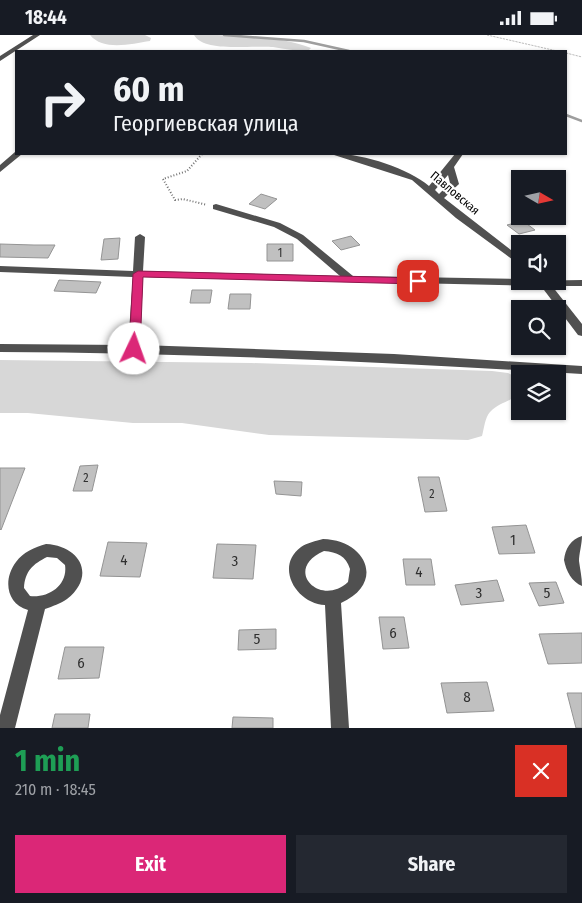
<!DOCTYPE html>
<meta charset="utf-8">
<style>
:root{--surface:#171b24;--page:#242831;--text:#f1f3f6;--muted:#9ea1a6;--accent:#db2777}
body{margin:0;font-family:"Fira Sans Condensed",sans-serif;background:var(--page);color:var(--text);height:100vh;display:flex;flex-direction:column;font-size:19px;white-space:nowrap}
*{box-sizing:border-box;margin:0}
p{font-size:16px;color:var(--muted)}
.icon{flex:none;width:28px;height:28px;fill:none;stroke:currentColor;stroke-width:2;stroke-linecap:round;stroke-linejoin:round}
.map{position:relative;height:693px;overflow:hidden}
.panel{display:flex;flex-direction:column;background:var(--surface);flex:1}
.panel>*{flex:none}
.top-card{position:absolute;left:15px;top:15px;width:552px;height:105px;border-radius:0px;box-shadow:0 1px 4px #0004;background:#171b24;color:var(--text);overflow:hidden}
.needle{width:32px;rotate:99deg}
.tools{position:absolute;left:511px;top:135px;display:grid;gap:10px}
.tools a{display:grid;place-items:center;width:55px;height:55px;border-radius:0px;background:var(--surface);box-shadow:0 1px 4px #0004;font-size:25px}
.pin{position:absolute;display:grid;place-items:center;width:42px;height:42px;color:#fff;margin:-21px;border-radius:10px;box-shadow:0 2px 8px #0006}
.me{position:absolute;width:55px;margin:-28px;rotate:3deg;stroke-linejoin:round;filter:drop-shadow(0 0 4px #0008)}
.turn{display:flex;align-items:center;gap:18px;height:105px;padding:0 15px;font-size:22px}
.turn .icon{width:65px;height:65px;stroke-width:2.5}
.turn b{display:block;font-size:35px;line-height:42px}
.round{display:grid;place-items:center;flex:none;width:52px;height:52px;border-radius:0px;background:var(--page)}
.head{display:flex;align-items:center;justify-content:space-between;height:85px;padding:0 15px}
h1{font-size:30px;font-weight:700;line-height:38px;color:#1e9e55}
.primary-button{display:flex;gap:10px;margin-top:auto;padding:10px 15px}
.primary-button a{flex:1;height:58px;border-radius:0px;background:var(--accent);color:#fff;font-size:20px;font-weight:700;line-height:58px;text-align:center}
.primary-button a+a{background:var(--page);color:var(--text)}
.status{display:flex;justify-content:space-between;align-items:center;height:35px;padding:0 25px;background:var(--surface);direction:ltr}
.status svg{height:14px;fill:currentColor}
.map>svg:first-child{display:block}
.green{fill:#d7d7d7}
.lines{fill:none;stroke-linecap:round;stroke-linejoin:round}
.stream{stroke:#9e9e9e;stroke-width:2.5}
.building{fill:#c0c0c0;stroke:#949494}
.path-far1{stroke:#727272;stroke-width:1;stroke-dasharray:0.5 1;stroke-linecap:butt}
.path{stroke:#727272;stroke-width:2;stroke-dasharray:1 2;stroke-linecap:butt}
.minor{fill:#505050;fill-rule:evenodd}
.route{fill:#db2777;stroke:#8e194d}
.labels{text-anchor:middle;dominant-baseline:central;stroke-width:4.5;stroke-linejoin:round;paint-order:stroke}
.far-street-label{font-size:12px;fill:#000;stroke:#fff}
.number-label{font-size:12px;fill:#303030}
.near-number-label{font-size:15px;fill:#303030}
</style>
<div class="status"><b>18:44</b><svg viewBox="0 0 49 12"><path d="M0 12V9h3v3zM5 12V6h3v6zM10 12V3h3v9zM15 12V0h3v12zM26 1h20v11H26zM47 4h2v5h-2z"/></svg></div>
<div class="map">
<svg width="582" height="693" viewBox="0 0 582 693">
<rect width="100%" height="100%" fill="#fff"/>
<!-- green -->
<path class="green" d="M90,0H145L151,3L150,6C131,9 103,16 90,0Z
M194,0C231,0 278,0 311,13L308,16C296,16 285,14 273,12C254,10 204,18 194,0Z
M0,325L251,328L492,336L508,338L520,344C520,370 504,362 490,377C485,382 484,394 482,401L468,405L269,400L182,388H133L28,378H0Z"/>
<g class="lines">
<!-- stream -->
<path class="stream" d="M224,0L304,6L349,16
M566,80L582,86"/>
</g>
<!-- building -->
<path class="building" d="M261,159L277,164L265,174L249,169Z
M523,186L535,195L519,199L507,190Z
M351,201L360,210L341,215L332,206Z
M120,203L118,224L101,225L104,204Z
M0,209L34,210H55L48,223L0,222Z
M267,209H293V226H267Z
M59,245L101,247L96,258L54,256Z
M192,255H212L210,268H190Z
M230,259H251L250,274H228Z
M98,430L92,456H73L80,431Z
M0,433H25L1,495L0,494Z
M418,442H439L447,476L425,477Z
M274,446L302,447L301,461L276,459Z
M526,490L535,518L499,519L492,492Z
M108,507L147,508L140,542L100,541Z
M217,509L256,510L253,544L213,543Z
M403,524H431L435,550H406Z
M497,545L504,566L461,570L455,550Z
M556,547L564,568L539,571L529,548Z
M379,582H404L409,613L383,614Z
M276,594V614L238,615L239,595Z
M582,598V628L548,629L539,599Z
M65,612H104L99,643L58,644Z
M487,647L494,676L447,678L441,648Z
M567,658H582V693H576Z
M55,679H90L88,693H52Z
M233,682L273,683V693H232Z"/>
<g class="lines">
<!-- path-far1 -->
<path class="path-far1" d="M487,0L557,16
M566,18L582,22"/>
<!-- path -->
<path class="path" d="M202,119L187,136L163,144L175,165L183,164L207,170"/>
<!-- minor -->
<path class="minor" d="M33,0H40L0,26V21Z
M15,117L22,119L0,137V130Z
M331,119C358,117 408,133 429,151L455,119H463L454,132L459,149L444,163L520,222V230L456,183L412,145ZM448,140L450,148L439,159L435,155Z
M216,169L280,188L303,200L353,241L520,244V246L582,245V251H552L582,289V301L578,300L541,251L143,242L140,310L394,319L582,331V339C388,327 194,318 0,317V309L128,310L133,242L0,237V231L133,236L135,202L140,199L145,202L143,236L340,241L297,204L274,192L213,174V170Z
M582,501C582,509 579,519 579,526C580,534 582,542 582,551C572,547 566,536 564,525C565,514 571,504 582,501Z
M323,504C366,505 386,548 341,568L349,693H331L325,570C297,569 274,532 301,512C307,508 316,506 323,504ZM324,516C337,517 346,521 350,534L348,547C320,573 282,534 324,516Z
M46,509C81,511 96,541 67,564C60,569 53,571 45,574L15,693H0V680L28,575C6,569 3,544 16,527C23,517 35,512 46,509ZM47,522L57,523L65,530C68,550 49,563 30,561L24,553C25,536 33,529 47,522Z"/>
</g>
<!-- route -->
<path class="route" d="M138,236L418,243L423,246L418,249L143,242L140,314L134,318L129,314L133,239Z"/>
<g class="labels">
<!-- far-street labels -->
<g class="far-street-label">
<text transform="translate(455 158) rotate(40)">Павловская</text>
</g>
<!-- number labels -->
<g class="number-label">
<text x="280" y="218">1</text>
<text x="86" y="443">2</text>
<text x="432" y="459">2</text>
</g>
<!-- near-number labels -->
<g class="near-number-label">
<text x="513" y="505">1</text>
<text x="124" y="525">4</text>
<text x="235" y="526">3</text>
<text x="419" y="537">4</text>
<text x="479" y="558">3</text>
<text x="547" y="558">5</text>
<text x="393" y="598">6</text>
<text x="257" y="604">5</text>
<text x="81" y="628">6</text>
<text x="467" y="662">8</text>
</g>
</g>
</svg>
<div class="tools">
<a><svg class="needle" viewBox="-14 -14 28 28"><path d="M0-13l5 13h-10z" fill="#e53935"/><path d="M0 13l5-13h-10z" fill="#9ea1a6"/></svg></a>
<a><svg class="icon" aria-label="sound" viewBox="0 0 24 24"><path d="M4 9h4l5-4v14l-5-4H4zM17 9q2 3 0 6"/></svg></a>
<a><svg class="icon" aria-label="search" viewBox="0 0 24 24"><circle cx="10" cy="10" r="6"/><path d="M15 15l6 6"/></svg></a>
<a><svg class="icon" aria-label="layers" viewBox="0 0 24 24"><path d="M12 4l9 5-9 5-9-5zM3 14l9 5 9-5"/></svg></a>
</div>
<div class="pin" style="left:418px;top:246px;background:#d93025"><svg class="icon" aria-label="arrive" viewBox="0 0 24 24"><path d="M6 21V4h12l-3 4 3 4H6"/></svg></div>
<svg class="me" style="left:134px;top:314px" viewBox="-20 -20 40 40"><circle r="19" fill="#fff"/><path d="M0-13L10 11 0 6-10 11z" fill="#db2777"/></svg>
<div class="top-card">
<div class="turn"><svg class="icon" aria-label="right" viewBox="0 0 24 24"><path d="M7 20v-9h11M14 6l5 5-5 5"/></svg><div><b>60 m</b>Георгиевская улица</div></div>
</div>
</div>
<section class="panel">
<div class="head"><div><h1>1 min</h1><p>210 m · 18:45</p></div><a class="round" style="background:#d93025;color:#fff"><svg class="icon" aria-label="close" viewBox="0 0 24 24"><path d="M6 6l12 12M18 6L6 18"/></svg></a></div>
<div class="primary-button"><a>Exit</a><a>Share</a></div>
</section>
